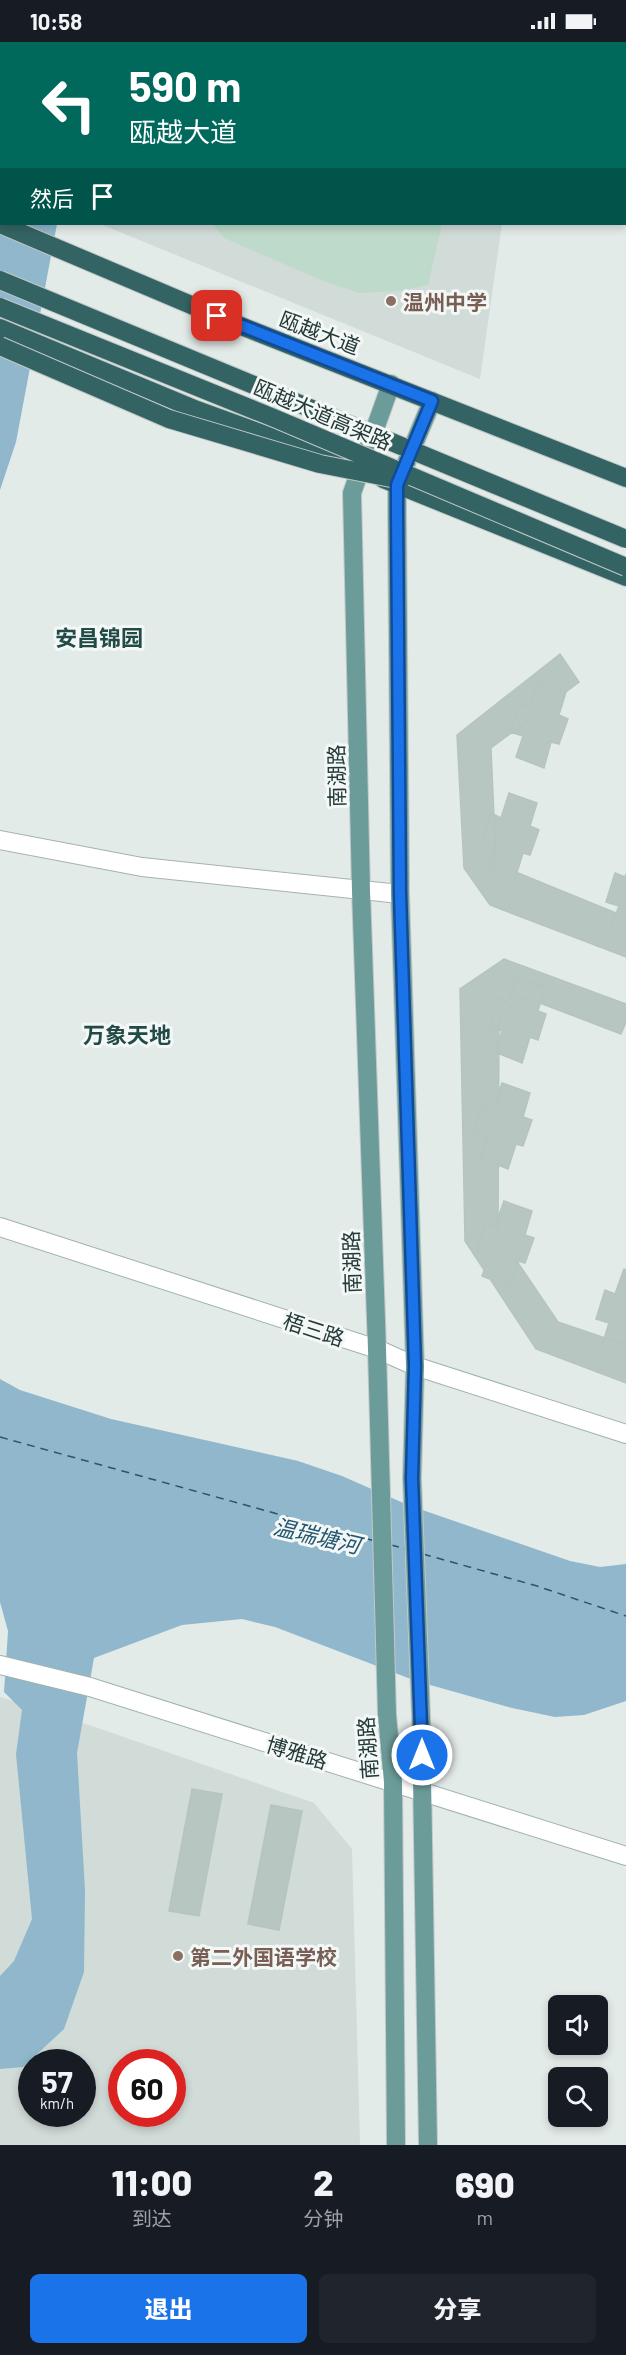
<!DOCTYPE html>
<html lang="zh">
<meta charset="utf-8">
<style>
:root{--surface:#171b24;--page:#20242c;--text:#f1f3f6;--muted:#9ea1a6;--accent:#1a73e8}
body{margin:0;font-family:Barlow,"Noto Sans SC",sans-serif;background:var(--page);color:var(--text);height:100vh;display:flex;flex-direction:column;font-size:22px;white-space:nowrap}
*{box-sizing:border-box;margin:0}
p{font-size:20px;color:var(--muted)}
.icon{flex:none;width:33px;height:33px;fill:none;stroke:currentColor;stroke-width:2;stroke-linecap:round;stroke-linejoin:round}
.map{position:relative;height:2103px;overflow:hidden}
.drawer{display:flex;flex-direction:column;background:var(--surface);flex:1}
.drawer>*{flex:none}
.banner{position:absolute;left:0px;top:0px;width:627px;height:183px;box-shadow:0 3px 9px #0003;background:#00695c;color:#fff;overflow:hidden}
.controls{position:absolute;left:548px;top:1953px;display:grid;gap:12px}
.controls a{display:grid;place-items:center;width:60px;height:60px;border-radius:9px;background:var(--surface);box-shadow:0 3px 9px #0003;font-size:30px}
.speed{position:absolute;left:18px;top:2007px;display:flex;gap:12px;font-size:30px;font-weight:700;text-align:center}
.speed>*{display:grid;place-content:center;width:78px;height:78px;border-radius:50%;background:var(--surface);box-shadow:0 3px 9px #0003;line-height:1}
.speed small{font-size:15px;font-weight:400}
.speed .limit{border:9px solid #d22;background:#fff;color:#111}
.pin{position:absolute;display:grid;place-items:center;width:51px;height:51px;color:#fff;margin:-26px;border-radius:12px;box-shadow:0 3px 9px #0006}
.me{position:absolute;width:66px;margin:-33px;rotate:0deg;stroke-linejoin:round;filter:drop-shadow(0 0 4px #0008)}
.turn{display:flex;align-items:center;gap:21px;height:126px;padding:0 30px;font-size:27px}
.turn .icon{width:78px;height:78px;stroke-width:2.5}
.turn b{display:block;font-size:42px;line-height:51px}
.then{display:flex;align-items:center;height:57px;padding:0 30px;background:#0003;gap:12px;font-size:22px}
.eta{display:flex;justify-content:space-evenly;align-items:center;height:102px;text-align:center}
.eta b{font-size:36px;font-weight:800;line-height:42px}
.action{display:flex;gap:12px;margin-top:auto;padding:12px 30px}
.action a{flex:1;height:69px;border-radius:9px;background:var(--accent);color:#fff;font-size:24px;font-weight:800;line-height:69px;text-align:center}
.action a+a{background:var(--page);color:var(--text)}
.status{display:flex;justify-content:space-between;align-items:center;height:42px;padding:0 30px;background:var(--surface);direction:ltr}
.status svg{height:16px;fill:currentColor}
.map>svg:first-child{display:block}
.built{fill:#d1dbd8;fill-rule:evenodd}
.green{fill:#bedacb}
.water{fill:#90b7cb}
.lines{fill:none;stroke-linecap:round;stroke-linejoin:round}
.ferry{stroke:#245670;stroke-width:1.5;stroke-dasharray:8 6;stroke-linecap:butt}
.building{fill:#b8c6c2;stroke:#b6c4c1;stroke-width:1.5}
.street-casing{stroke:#a6b2b1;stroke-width:20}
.secondary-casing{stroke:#9fb3af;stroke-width:20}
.primary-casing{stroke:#c2c8c8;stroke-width:20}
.highway-casing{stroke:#c2c8c8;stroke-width:20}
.street{stroke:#fff;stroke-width:18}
.secondary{stroke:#fff;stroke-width:18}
.primary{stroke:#6c9c99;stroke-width:18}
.highway{stroke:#336463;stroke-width:18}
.highway-bridge-casing{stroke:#c2c8c8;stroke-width:20;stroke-linecap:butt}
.highway-bridge{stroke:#336463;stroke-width:18}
.route-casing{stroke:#114b97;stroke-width:15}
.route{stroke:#1a73e8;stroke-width:10}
.education-dot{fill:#8d6e63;stroke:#f3f8f6;stroke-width:2}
.labels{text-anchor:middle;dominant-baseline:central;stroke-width:6;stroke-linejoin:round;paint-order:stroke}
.education-label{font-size:21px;font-weight:bold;fill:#785e54;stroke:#f3f8f6;text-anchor:start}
.street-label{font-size:21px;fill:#243a39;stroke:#f3f8f6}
.neighbourhood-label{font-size:22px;font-weight:bold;fill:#224b48;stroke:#f3f8f6}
.water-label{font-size:22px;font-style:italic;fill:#245670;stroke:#f3f8f6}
</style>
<div class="status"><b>10:58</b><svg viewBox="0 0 49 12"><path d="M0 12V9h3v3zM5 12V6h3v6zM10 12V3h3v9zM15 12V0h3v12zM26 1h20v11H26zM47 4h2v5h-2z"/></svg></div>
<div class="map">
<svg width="626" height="2103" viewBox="0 0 626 2103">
<rect width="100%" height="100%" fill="#e3ebe9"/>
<!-- built -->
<path class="built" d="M0,0H527L2,2L0,141Z
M100,182H502L480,337Z
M0,1655L95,1685L314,1761L352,1807L360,2103H0ZM32,2020H82V2072H32ZM122,2020H172V2072H122Z"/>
<!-- green -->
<path class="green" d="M207,182H442L428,243L399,249L359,251L321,238L224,196L214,183Z"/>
<!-- water -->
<path class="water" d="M0,0H196L2,2V182H57L16,400L0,448Z
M0,1337L20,1348L111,1377L298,1419L342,1434L408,1463L570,1519L600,1525L626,1522V1659L584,1673L555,1675L512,1666L416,1639L275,1585L242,1577L182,1583L94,1616L77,1711L85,1848L84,1930L64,1987L23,2025L0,2027V1934L14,1919L32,1877L16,1712L22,1668L4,1650L8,1589L0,1560Z"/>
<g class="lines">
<!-- ferry -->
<path class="ferry" d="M0,1395L375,1499
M391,1503L407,1507
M423,1512L537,1544L626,1574"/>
</g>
<!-- building -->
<path class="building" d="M560,612L579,640L491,706L496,822L626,875V915L490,863L464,826L457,693Z
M538,640L566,650L559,673L568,677L559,702L551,700L544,726L516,715L523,694L510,690L519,661L529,665Z
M509,751L537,761L530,784L539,788L530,813L523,811L515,837L487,826L495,805L482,801L491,771L501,776Z
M615,831L625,835L626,832V891L611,885L619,864L606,860Z
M504,917L626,962V980L621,992L524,955L499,975L498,1191L558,1280L626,1303V1341L536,1307L465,1199L460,947Z
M517,935L545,945L538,969L546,972L538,998L530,995L522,1021L495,1010L502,989L489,985L498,956L508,960Z
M502,1041L530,1051L523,1075L532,1078L523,1104L516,1102L508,1127L480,1116L487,1095L474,1091L483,1062L493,1066Z
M504,1159L532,1169L525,1193L534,1196L525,1221L518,1219L510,1245L482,1234L490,1213L477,1209L485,1180L495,1184Z
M624,1227L626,1228V1312L602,1303L609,1281L596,1277L605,1248L615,1252Z
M192,1747L222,1752L199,1874L169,1869Z
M271,1763L302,1769L279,1888L248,1882Z"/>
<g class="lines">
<defs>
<path id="street" d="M0,798L142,825L400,852"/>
<path id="secondary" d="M0,1185L377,1307L415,1324L626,1392
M0,1623L90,1645L626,1814"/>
<path id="primary" d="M391,342L352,451L361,849L377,1307L387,1672L393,1740L396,2103
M428,2103L421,1675L412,1436L415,1324L400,852L397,470V443L432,359"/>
<path id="highway" d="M0,182L236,282L626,436
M0,286L197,368L346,422
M383,437L626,535"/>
</defs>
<!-- street casing -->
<use href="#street" class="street-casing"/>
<!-- secondary casing -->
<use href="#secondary" class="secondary-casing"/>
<!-- primary casing -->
<use href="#primary" class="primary-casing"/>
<!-- highway casing -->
<use href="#highway" class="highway-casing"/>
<!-- street -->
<use href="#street" class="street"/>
<!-- secondary -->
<use href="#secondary" class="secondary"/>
<!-- primary -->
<use href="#primary" class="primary"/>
<!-- highway -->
<use href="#highway" class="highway"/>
<defs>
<path id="highway-bridge" d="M0,238L626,497
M0,265L274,376L626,525
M0,304L169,377L320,422L401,438"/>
</defs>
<!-- highway-bridge casing -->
<use href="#highway-bridge" class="highway-bridge-casing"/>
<!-- highway-bridge -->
<use href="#highway-bridge" class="highway-bridge"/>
</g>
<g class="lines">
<defs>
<path id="route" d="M217,274L432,359L397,443V470L400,852L415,1324L412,1436L422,1713"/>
</defs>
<!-- route casing -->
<use href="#route" class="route-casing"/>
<!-- route -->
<use href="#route" class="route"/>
</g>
<!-- markers -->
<g class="education-dot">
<circle cx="391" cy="259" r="6"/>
<circle cx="178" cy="1914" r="6"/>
</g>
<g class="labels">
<!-- education labels -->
<g class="education-label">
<text x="403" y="259">温州中学</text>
<text x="190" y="1914">第二外国语学校</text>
</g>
<!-- street labels -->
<g class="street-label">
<text transform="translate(320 290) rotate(21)">瓯越大道</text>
<text transform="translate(323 372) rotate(23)">瓯越大道高架路</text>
<text transform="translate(336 734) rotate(-91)">南湖路</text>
<text transform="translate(351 1220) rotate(-92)">南湖路</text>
<text transform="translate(314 1287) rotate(18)">梧三路</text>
<text transform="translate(367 1706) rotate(-94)">南湖路</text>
<text transform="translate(297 1710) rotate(17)">博雅路</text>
</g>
<!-- neighbourhood labels -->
<g class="neighbourhood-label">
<text x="99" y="595">安昌锦园</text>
<text x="127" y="992">万象天地</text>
</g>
<!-- water labels -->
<g class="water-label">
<text transform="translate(317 1493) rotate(13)">温瑞塘河</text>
</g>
</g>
</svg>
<div class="controls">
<a><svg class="icon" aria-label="sound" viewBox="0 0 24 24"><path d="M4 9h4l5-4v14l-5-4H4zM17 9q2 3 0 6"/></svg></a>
<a><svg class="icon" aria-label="search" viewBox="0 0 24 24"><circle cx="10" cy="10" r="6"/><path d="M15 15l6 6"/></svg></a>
</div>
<div class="speed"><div>57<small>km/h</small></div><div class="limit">60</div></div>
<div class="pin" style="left:217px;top:274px;background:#d93025"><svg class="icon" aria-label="arrive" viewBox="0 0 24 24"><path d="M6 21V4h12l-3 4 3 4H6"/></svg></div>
<svg class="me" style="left:422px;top:1713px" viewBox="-20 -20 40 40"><circle r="17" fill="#1a73e8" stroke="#fff" stroke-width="3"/><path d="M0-11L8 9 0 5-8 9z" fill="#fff"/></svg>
<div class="banner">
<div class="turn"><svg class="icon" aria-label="left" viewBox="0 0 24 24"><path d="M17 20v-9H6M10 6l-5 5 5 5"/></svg><div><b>590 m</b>瓯越大道</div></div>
<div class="then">然后<svg class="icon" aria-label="arrive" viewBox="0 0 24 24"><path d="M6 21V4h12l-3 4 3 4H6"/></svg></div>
</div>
</div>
<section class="drawer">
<div class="eta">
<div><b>11:00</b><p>到达</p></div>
<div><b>2</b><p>分钟</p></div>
<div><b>690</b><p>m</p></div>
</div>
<div class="action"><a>退出</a><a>分享</a></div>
</section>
